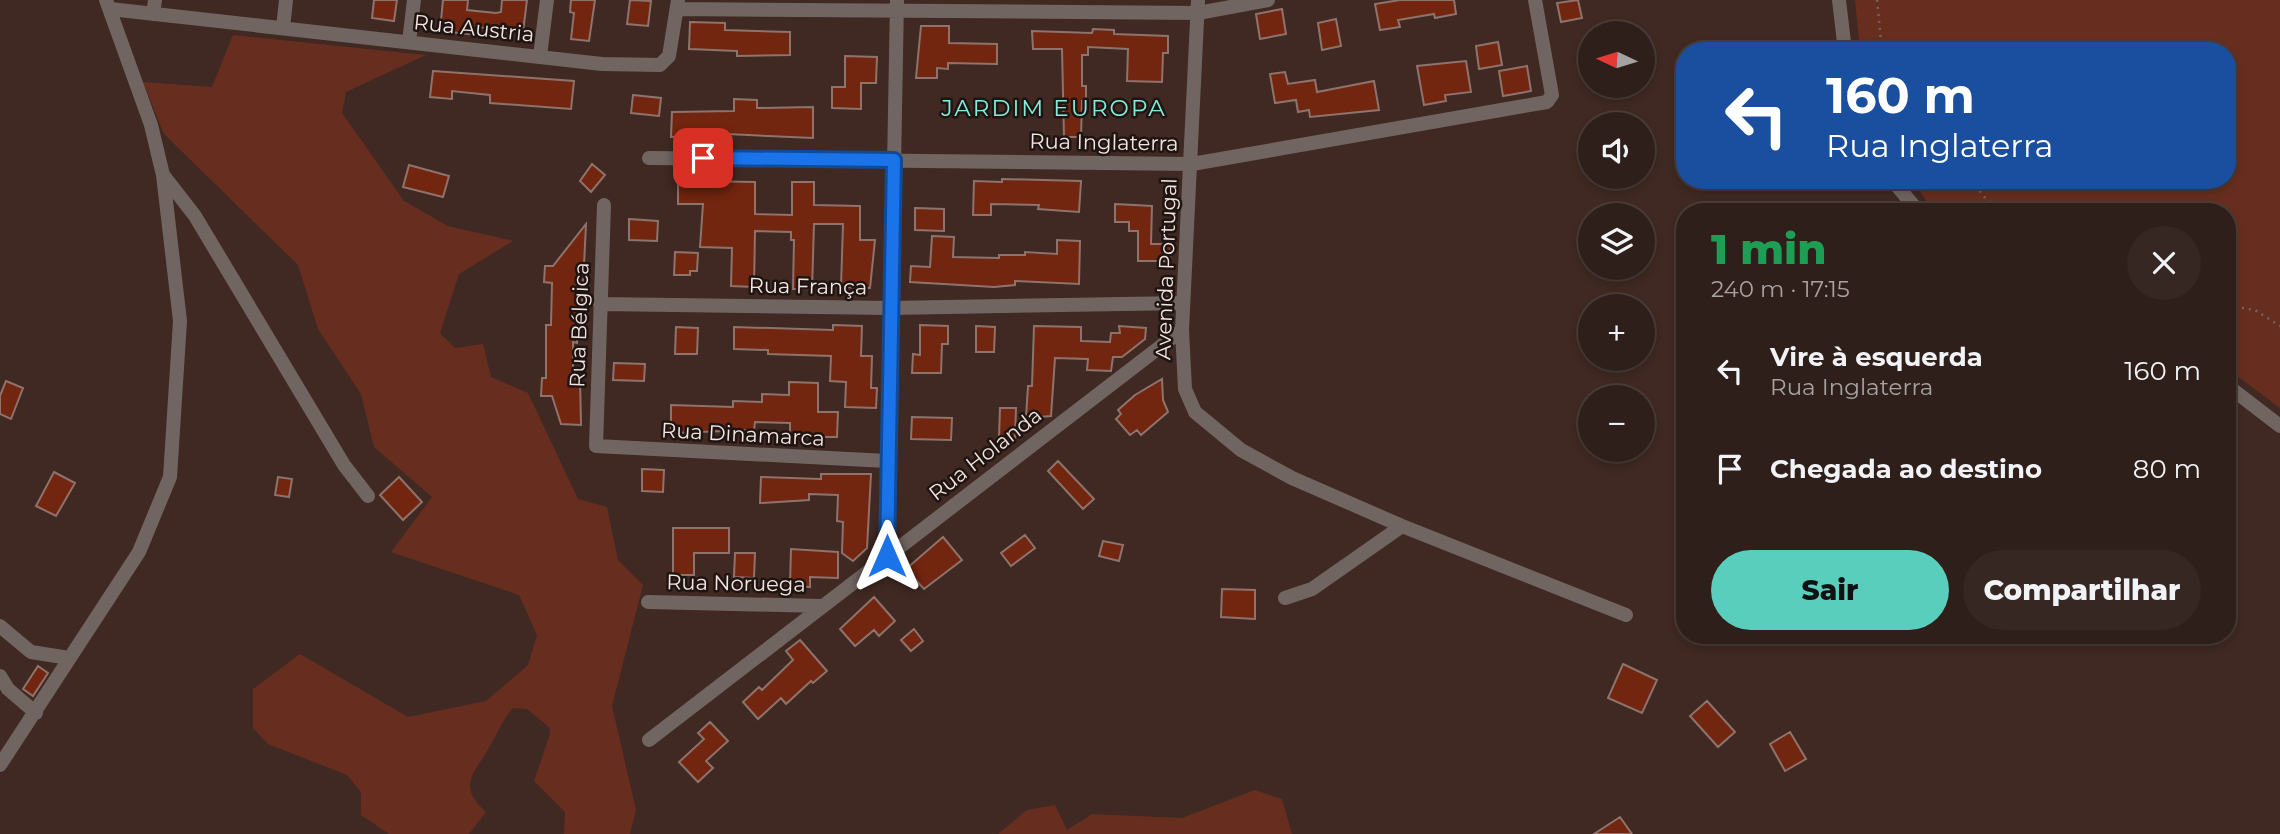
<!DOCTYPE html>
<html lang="pt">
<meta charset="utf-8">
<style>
:root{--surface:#2f1f1a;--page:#372723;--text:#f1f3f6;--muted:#a7a2a2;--line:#4a3d39;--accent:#5acebd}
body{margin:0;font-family:Montserrat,sans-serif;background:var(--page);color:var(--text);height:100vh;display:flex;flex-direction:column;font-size:26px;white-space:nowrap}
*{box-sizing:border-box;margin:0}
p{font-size:23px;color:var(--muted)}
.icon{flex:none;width:38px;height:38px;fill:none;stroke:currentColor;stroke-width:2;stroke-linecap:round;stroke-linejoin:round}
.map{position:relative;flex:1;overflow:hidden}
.panel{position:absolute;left:1676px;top:203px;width:560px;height:441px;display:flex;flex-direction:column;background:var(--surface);border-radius:28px;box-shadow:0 4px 10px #0003,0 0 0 2px var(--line)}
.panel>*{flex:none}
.top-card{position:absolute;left:1676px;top:42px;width:560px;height:147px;border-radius:28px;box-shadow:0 4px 10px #0003,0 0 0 2px var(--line);background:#1a4fa0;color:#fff;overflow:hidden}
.needle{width:46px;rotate:274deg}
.buttons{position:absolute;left:1578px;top:21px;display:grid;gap:14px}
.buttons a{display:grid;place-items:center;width:77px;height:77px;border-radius:50%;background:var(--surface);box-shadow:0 4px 10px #0003,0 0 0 2px var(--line);font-size:35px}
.pin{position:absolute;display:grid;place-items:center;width:60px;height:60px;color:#fff;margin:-30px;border-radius:14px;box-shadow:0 4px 10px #0006}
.me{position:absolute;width:77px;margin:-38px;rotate:0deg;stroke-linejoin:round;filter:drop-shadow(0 0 5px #0008)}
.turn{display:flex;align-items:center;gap:24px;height:147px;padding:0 35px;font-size:32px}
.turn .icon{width:91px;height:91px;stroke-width:2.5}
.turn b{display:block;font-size:49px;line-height:60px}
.round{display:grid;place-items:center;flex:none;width:74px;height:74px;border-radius:37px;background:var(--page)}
.head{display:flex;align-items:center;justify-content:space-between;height:119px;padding:0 35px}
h1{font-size:42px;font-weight:800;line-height:52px;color:#1e9e55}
.button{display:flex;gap:14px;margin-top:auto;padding:14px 35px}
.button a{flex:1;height:80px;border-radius:42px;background:var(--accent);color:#111;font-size:28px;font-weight:800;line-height:80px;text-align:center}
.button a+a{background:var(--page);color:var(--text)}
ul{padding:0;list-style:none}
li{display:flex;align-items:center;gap:21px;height:98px;padding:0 35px}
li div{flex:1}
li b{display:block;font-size:26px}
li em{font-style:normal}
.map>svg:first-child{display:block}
.green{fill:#672e1f}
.building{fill:#72250f;stroke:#8e736c;stroke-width:2}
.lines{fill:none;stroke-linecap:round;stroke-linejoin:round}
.path{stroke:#75615b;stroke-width:2.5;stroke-dasharray:2 5;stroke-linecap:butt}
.street{stroke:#716562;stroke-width:14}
.route-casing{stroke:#114b97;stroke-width:18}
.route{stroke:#1a73e8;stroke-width:12}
.labels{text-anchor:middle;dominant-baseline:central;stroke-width:5;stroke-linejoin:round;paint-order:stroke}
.street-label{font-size:21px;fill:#f3e4e0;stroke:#1e1411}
.neighbourhood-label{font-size:23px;letter-spacing:2px;fill:#85ecdb;stroke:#1e1411}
</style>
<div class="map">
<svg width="2280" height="834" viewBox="0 0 2280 834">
<rect width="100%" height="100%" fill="#3f2922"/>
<!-- green -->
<path class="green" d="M1855,0H2280V408L2228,369V212H1934L1912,180H2228V51H1860Z
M233,35L426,55L346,92L342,113L404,201L448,226L513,241L459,274L440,333L455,348L483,344L491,377L528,393L578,499L607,507L618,560L643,585L612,706L636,810L630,834H564L565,812L534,781L550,734L549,727L527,709L513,708C502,720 498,733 490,746C475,773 456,785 486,812L469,834H389L361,815V792L347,775L268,744L253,728V689L300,654L408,717L486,701L528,665L537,635L519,595L391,552L432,497L374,447L361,394L318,329L298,265L164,134L143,82L212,87Z
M1255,790L1282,799L1292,834H998L1027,810L1055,805L1067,830L1092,814L1182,818Z"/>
<!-- building -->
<path class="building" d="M374,0H397L394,21L372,18Z
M443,0H468L467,10L496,13L501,12L502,0H527L523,32L477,27V35L440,31Z
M571,0H595L589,41L571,39L574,13L570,12Z
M630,0L651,1L648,26L627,24Z
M1400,0H1454L1456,14L1435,18L1434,14L1398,20L1400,27L1380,30L1375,4Z
M1578,0L1582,18L1561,22L1557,3Z
M1282,9L1286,34L1260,39L1256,14Z
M1336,19L1341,46L1322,50L1318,23Z
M690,22L725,23V30L790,32V55L737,56V51L689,49Z
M921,26H949V43L997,44V64L948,63V69L937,68V78H916Z
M1093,29L1114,30V34L1168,36V53H1163L1162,82L1127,81L1128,49L1088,47V55H1082V86H1086V102L1082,101L1081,137H1064L1062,49H1033L1032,31L1092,33Z
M1498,42L1502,65L1479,69L1476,46Z
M845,56L877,57L876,83H861V109L832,108V87H845Z
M1466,61L1471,92L1445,95L1446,101L1424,105L1417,66Z
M1527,66L1531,91L1503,96L1499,71Z
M433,71L574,81L571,109L490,103V95L452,91V99L430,97Z
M1285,72L1288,84L1315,80L1317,92L1374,81L1379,110L1310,117L1309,110L1298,112L1296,100L1275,103L1270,74Z
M633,95L661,98L659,116L631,113Z
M734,99L757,100V108L813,107V138L727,134L671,137L672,112L734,111Z
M592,164L605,175L591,192L580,181Z
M409,165L449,176L443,197L403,187Z
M678,172L697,173V181L755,182V214L792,215V182H814V205L860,206V240H875L870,288L841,287L843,224H814L812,289H793L794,240H791V232L755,231L754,287L731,286L732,248L700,247L703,204H678Z
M1002,179L1081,181L1079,212L1038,209L1039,205L991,204V215H973L974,181L1002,182Z
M1115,204L1152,206L1151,244H1171L1170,261H1138V231H1129V222H1115Z
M915,208L944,209V231L915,230Z
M629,219L658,221L657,241L629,240Z
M586,224L582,306H578L577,343L573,342V378H580L581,425L561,424L552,396H541L542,378H546V325H551L552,283L544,282L545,266H553Z
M932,236L954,237L953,257L999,258V255H1025V252L1057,254V240L1080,241L1079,284L1015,281V285L994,287L910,282L911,266L930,267Z
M675,252L698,253L697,271H690V275H674Z
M833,325L862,326L861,356H872L871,388H877L876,408L845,407L846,382L830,381L831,356L768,354V350L734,349V327L833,330Z
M920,325L948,326V344H942L941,373H912L913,354L920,355Z
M976,326L995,327L994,352H976Z
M1034,326L1081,327V341L1110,342L1111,333H1120L1119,326L1146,328L1145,339L1122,357H1113L1111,371L1087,370L1088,359L1055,358L1051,416L1026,418L1028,386H1032Z
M676,327L698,328L697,354H675Z
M614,363L645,364L644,381L613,380Z
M1162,379L1163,400L1168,412L1141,435L1137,430L1130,435L1116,419L1121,414L1118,410L1135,395Z
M6,381L23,388L11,419L0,414V396Z
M789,382L818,383V412H838L837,437H790V423L755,422L754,430L671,433V405L733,407V401L762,402V394L789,395Z
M1000,408H1016L1015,439L999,438Z
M912,417L952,418L951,440L911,439Z
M1058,461L1094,499L1083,509L1048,471Z
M642,469L664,470L663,492L642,491Z
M54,472L75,483L56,516L36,506Z
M821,474H871L867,548L853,561L842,553L843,522L837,521L838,495L809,494V500L760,503L761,477L821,479Z
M278,477L292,479L289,497L275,495Z
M399,477L422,502L403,520L380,495Z
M673,528H729V553H694V575H673Z
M1025,535L1035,548L1011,566L1001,553Z
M943,537L962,560L924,589L906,569Z
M1103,541L1123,545L1119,561L1099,556Z
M791,549L838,552V578L810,577V587L790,586Z
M735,553H755L754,578L734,577Z
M1222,589L1255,590V619L1221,617Z
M874,597L895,621L879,636L874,630L855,646L840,629Z
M914,629L923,641L911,651L901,640Z
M800,640L827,671L813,683L811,681L786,704L781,698L758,719L743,702L759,687L762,690L793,660L786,651Z
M1623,664L1657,680L1642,713L1608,698Z
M38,666L48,673L33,696L23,689Z
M1707,701L1735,732L1718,747L1690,716Z
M710,722L728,741L706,761L713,768L698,782L679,762L704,739L698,733Z
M1790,732L1806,759L1785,771L1770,744Z
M1620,817L1632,834H1594Z"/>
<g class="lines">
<!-- path -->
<path class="path" d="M1877,0L1882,51
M1971,180L1986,199L2004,212
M2228,306L2255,310L2280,326"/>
<!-- street -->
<path class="street" d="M1198,0L1182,330L1185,389L1195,412L1241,450L1292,478L1402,526L1626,615
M1839,0L1845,51
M110,9L602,64L660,65L669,56L678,0
M677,9L1198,13L1268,0
M153,14L155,0
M283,28L286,0
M409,42L414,0
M540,56L547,0
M649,158L1192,164L1547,102L1552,95L1535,0
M164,176L195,216L344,465L368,496
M1892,180L1919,212
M604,205L596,446L887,461
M600,304L890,308L1183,303
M2228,386L2280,426
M887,556L897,0
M1285,598L1312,589L1402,526
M648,602L822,606
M0,626L31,652L69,658
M0,676L8,689L36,713
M649,740L1182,330
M0,765L139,552L170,477L180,321L163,175L151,125L106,0"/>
</g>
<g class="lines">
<defs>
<path id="route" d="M703,158L894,160L887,556"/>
</defs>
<!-- route casing -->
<use href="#route" class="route-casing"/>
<!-- route -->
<use href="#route" class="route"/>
</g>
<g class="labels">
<!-- street labels -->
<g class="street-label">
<text transform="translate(474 28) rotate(6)">Rua Austria</text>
<text transform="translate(1104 142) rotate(1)">Rua Inglaterra</text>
<text transform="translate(1166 269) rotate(-88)">Avenida Portugal</text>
<text transform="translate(808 286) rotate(1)">Rua França</text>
<text transform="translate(579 325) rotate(-88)">Rua Bélgica</text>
<text transform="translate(743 434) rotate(3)">Rua Dinamarca</text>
<text transform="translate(985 454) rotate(-38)">Rua Holanda</text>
<text transform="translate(736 583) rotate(1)">Rua Noruega</text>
</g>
<!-- neighbourhood labels -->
<g class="neighbourhood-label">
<text x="1054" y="108">JARDIM EUROPA</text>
</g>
</g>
</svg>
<div class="buttons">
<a><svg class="needle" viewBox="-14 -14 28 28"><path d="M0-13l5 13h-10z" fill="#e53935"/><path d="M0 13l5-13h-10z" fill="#a7a2a2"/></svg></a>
<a><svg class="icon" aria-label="sound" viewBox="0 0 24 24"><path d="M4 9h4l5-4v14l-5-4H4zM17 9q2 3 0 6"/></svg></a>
<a><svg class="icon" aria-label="layers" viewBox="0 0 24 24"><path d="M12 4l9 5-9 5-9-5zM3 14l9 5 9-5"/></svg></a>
<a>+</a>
<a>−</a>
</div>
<div class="pin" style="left:703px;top:158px;background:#d93025"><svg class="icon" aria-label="arrive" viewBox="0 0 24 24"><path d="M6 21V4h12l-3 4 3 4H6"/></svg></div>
<svg class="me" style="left:887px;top:556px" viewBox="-20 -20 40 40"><path d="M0-17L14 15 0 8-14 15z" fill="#1a73e8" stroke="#fff" stroke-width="4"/></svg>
<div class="top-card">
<div class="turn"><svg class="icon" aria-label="left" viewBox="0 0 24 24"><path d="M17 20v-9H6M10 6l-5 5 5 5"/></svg><div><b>160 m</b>Rua Inglaterra</div></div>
</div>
<section class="panel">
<div class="head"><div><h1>1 min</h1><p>240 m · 17:15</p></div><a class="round"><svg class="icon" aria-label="close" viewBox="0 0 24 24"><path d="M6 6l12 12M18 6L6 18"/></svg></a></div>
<ul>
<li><svg class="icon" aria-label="left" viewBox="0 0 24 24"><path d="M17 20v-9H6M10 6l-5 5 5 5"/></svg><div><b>Vire à esquerda</b><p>Rua Inglaterra</p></div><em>160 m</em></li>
<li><svg class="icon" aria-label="arrive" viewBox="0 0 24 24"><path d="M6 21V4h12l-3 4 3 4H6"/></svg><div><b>Chegada ao destino</b></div><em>80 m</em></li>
</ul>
<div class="button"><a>Sair</a><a>Compartilhar</a></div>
</section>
</div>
